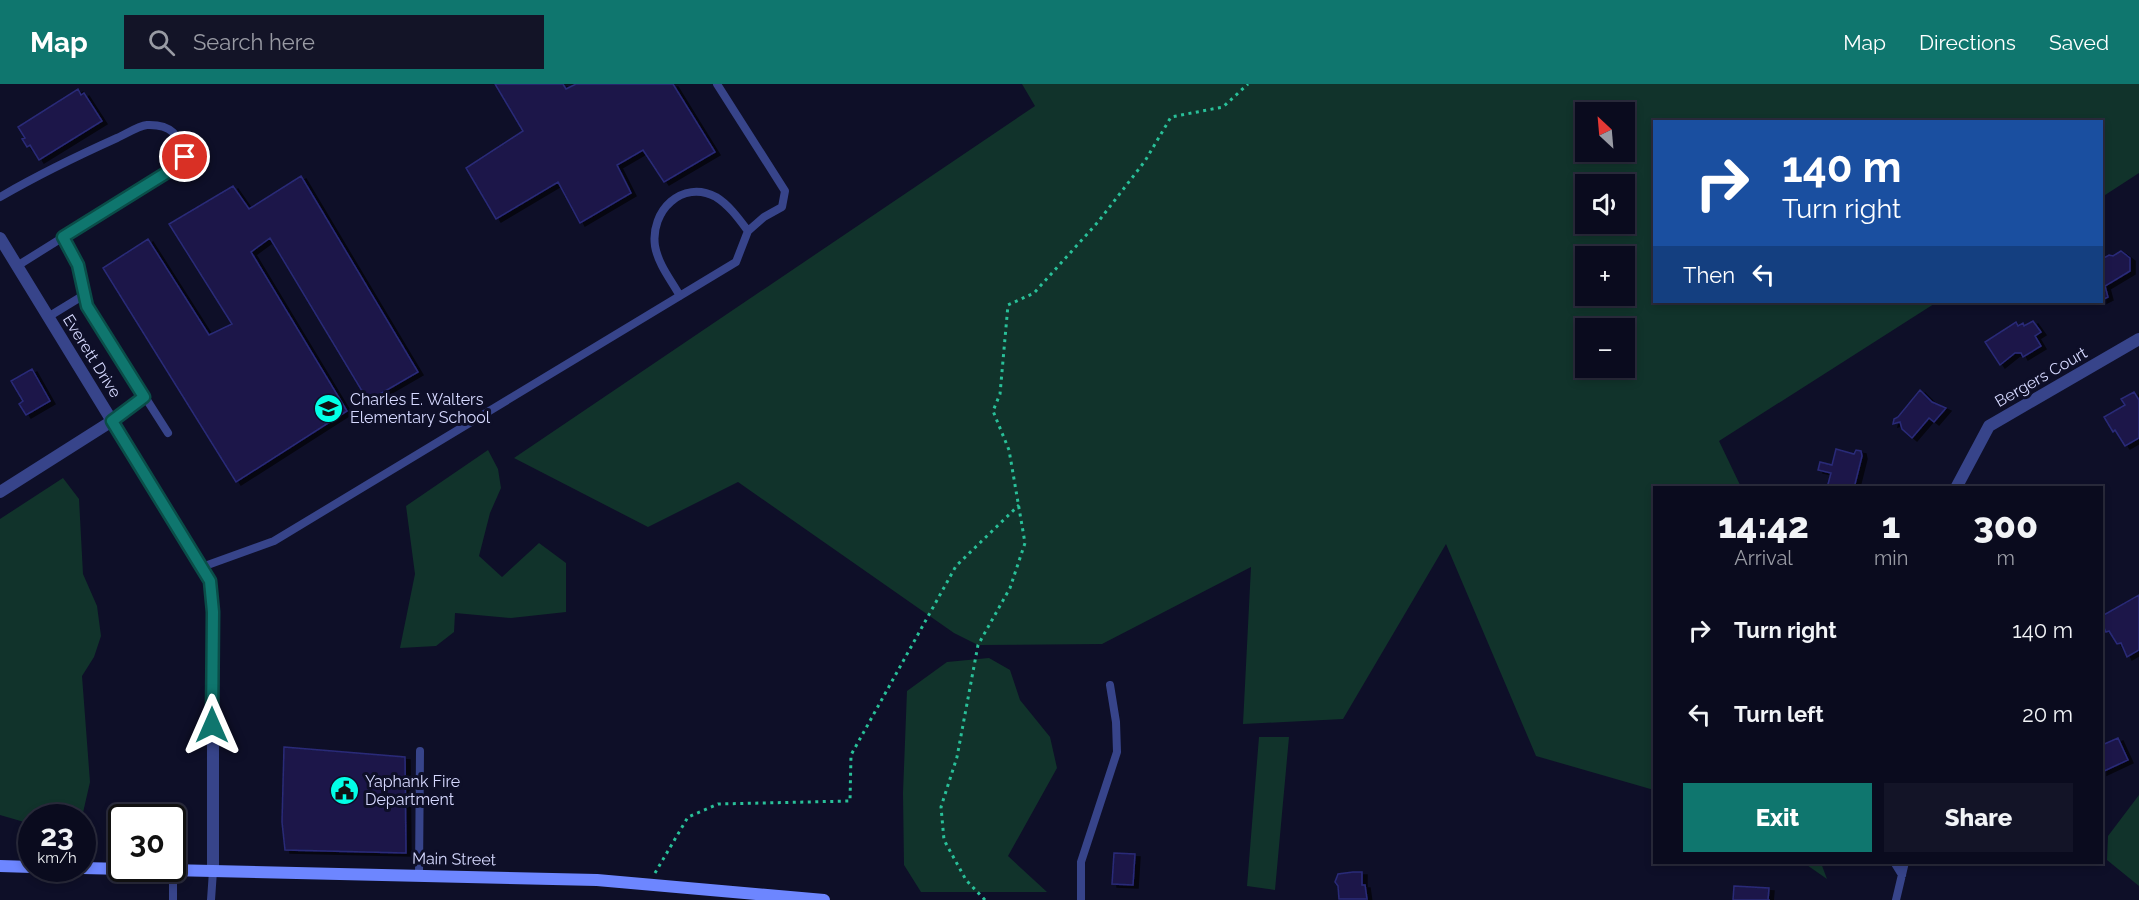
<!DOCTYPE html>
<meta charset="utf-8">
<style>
:root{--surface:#0a0b1e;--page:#131427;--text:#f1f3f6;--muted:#999ba4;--line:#2a2b3c;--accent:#0f766e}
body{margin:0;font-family:Raleway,sans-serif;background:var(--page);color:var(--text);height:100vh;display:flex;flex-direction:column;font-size:22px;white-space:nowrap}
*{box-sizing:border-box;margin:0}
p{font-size:20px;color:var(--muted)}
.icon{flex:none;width:33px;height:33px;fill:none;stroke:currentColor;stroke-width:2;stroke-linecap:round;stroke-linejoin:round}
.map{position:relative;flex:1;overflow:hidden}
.side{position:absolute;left:1653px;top:402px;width:450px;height:378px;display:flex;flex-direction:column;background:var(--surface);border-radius:0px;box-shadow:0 3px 9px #0003,0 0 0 2px var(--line)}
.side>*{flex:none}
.top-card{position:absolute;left:1653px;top:36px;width:450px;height:183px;border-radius:0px;box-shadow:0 3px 9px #0003,0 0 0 2px var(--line);background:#1a4fa0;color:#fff;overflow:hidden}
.needle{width:39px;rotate:334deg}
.controls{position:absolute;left:1575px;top:18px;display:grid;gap:12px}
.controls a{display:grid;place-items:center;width:60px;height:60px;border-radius:0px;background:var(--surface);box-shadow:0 3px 9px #0003,0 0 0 2px var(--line);font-size:30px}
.speed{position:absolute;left:18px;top:720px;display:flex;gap:12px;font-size:30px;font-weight:700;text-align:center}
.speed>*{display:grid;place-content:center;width:78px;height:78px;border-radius:50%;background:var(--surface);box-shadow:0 3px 9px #0003,0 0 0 2px var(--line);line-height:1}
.speed small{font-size:15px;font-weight:400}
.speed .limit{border:3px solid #111;border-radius:9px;background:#fff;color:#111}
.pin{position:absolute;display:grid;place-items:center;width:51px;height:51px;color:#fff;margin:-26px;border:3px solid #fff;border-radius:50%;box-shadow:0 2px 6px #0007}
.me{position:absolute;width:66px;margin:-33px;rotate:0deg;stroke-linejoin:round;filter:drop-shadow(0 0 4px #0008)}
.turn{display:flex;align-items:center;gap:21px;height:126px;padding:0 30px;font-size:27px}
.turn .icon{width:78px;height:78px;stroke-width:2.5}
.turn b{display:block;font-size:42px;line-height:51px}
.then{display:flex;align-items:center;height:57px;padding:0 30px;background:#0003;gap:12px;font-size:22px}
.eta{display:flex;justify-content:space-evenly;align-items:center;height:102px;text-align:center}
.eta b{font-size:36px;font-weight:800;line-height:42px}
.cta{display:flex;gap:12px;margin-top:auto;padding:12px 30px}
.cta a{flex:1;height:69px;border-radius:0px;background:var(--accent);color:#fff;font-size:24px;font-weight:800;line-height:69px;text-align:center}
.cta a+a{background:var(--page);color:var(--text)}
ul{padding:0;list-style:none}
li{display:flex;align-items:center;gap:18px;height:84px;padding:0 30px}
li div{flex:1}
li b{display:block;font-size:22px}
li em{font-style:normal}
header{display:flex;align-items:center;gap:36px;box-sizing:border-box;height:84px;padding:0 30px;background:var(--accent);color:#fff}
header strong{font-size:28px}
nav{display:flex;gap:33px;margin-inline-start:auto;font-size:21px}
.search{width:420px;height:54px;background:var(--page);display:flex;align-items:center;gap:15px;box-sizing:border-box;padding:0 21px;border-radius:0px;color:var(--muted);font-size:22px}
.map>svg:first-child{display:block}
.green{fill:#11332b;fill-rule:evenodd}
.building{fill:#1a194a;stroke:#2a2a78;stroke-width:1.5;filter:url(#shadow)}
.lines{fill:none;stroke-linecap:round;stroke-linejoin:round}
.path{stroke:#29c099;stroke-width:3;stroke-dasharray:3 4.5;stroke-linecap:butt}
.lane{stroke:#37448a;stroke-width:8}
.street{stroke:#37448a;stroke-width:12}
.secondary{stroke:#6d86ff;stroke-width:12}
.route-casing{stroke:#0a4d48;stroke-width:15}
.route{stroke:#0f766e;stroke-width:10}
.labels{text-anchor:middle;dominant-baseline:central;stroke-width:6;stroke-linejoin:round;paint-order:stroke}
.street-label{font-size:16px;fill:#d6d9ff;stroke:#0e0f28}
.poi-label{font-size:16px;fill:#d6d9ff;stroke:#0e0f28;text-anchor:start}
</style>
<header>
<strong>Map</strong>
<div class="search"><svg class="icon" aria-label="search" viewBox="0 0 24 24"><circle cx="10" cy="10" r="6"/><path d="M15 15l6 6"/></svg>Search here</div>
<nav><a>Map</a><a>Directions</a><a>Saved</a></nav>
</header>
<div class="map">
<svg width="2139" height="816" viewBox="0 0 2139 816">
<defs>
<filter id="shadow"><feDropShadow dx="5" dy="3" stdDeviation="0" flood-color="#0009"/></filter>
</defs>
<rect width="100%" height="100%" fill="#0e0f28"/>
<!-- green -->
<path class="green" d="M1022,0H2139V89L2102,113V38H1654V218H1937L1719,357L1741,403L1654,404V706L1536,672L1446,460L1343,635L1243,640L1251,483L1102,560L978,561L954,549L738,398L648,443L514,374L1035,22ZM1624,28V68H1586V28ZM1624,100V140H1586V100ZM1624,172V212H1586V172ZM1624,244V284H1586V244Z
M488,366L498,385L501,404L490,429L479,472L502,493L539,459L566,479V528L511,534L455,529L454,548L436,562L400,564L415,490L406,422Z
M63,394L79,415L83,490L97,522L101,552L94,573L82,592L90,698L82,733L32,734L31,740L0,731V435Z
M989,574L1010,586L1020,616L1050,653L1057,684L1008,772L1047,808H921L904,781L903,709L907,607L947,578Z
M1259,653H1289L1275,806L1247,802Z
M2139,711V802L2107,776L2108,752Z
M1804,779H1821L1827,795Z"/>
<!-- building -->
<path class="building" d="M495,0H563L566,5L576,0H673L715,68L664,98L643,66L617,81L631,109L580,139L558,98L496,135L466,84L523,47Z
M78,5L81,11L84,9L102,37L39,76L30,61L27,63L22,55L25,54L18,43Z
M301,92L418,288L368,317L270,154L251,168L347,327L236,398L103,184L148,155L209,251L232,240L169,140L233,102L249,125Z
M2121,167L2130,174V187L2105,202L2108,213L2102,216V175L2109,171L2113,172Z
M2033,237L2041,248L2035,252L2041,262L2023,273L2021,269H2015L2000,281L1985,258L2016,238L2018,242L2023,239L2024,242Z
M32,285L50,317L26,331L19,320L23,317L11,297Z
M1920,306L1932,318L1946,324L1934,338L1929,334L1912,354L1902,345L1900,338L1893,340L1894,335L1898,333Z
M2134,308L2139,316V354L2125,362L2115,346L2113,348L2104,333L2125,321L2121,315Z
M1836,365L1854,370L1856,366L1861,367L1862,372L1854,404H1835L1828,400L1831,389L1818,386L1820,378L1832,381Z
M2139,511V566L2127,573L2121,559L2117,560L2109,547L2106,548L2102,540V532Z
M2118,654L2128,676L2102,688V661Z
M284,663L405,673L406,769L285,766L282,738Z
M1114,769L1135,770L1133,801L1112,800Z
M1353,788H1362V801H1365L1367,815H1339L1338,802L1335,798L1338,790Z
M1734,802L1769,804L1768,816H1770H1733Z"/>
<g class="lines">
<!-- path -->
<path class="path" d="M655,789L688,733L718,720L850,717L851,671L956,482L1019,421
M985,816L966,796L944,756L941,723L957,673L978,561L1010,504L1025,459L1009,366L993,327L1000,310L1008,221L1034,209L1098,138L1145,77L1171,33L1223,23L1248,0"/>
<!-- lane -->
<path class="lane" d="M0,113C38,91 77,72 117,54C126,50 138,42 147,41C171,40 180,51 185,73L182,79L17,182
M63,153L78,181L87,222L168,349
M680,212C671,196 658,180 655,162C650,127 682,95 716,113C729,121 739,135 748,147
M48,233L84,211
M112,337L144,313
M202,483L274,457L736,178L748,147L764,133L782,123L785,107L717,0
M1894,778L1902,791
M419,791L420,667
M173,816V787
M211,816L213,787
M1081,816V778L1117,668L1116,638L1110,601
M1896,816L1905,778"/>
<!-- street -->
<path class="street" d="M0,154L210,497L213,528V787
M1956,404L1989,342L2139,255
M0,408L112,337"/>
<!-- secondary -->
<path class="secondary" d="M0,782L32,783
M82,784L597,796L824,816"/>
</g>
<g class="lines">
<defs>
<path id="route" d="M185,73L182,79L63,153L78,181L87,222L144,313L112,337L210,497L213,528L212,641"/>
</defs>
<!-- route casing -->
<use href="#route" class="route-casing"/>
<!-- route -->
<use href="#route" class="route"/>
</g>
<!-- icons -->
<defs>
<symbol id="school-disc" viewBox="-11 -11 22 22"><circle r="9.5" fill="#02ffe6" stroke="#0e0f28"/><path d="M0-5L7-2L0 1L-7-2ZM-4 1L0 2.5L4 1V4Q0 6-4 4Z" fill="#111"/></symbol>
<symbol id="civic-disc" viewBox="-11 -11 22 22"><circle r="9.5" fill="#02ffe6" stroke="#0e0f28"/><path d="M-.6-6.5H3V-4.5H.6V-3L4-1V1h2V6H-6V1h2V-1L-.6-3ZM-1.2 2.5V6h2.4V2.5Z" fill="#111"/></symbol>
</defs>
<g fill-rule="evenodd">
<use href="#school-disc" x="312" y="308" width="33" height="33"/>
<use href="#civic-disc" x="328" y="690" width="33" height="33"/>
</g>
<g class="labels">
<!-- street labels -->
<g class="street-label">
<text transform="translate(92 272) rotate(58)">Everett Drive</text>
<text transform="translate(2041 293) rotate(-30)">Bergers Court</text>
<text transform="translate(454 775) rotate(1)">Main Street</text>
</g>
<!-- poi labels -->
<g class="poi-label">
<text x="350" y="315">Charles E. Walters<tspan x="350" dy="18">Elementary School</tspan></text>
<text x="365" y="697">Yaphank Fire<tspan x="365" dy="18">Department</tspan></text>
</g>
</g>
</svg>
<div class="controls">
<a><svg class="needle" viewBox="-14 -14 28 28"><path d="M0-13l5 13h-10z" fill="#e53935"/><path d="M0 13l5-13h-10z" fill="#999ba4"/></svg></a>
<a><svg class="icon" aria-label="sound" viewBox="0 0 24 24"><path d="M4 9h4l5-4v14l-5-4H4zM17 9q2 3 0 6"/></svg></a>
<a>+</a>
<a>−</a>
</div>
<div class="speed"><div>23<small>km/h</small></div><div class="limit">30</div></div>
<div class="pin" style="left:185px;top:73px;background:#d93025"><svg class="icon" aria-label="arrive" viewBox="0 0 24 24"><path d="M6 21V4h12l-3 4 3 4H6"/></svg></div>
<svg class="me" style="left:212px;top:641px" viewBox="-20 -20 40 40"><path d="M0-17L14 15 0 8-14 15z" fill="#0f766e" stroke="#fff" stroke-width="4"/></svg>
<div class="top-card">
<div class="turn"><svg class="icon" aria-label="right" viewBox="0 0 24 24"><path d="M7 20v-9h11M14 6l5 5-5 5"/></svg><div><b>140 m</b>Turn right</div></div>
<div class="then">Then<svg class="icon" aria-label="left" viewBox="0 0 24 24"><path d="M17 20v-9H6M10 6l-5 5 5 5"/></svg></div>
</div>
<section class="side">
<div class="eta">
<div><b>14:42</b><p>Arrival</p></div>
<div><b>1</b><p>min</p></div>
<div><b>300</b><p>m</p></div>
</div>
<ul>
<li><svg class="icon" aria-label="right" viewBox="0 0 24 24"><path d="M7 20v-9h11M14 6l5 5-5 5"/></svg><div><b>Turn right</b></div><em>140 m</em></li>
<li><svg class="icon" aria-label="left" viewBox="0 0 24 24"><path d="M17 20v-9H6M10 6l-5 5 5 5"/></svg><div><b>Turn left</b></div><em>20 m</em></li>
</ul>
<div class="cta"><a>Exit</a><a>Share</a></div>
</section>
</div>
